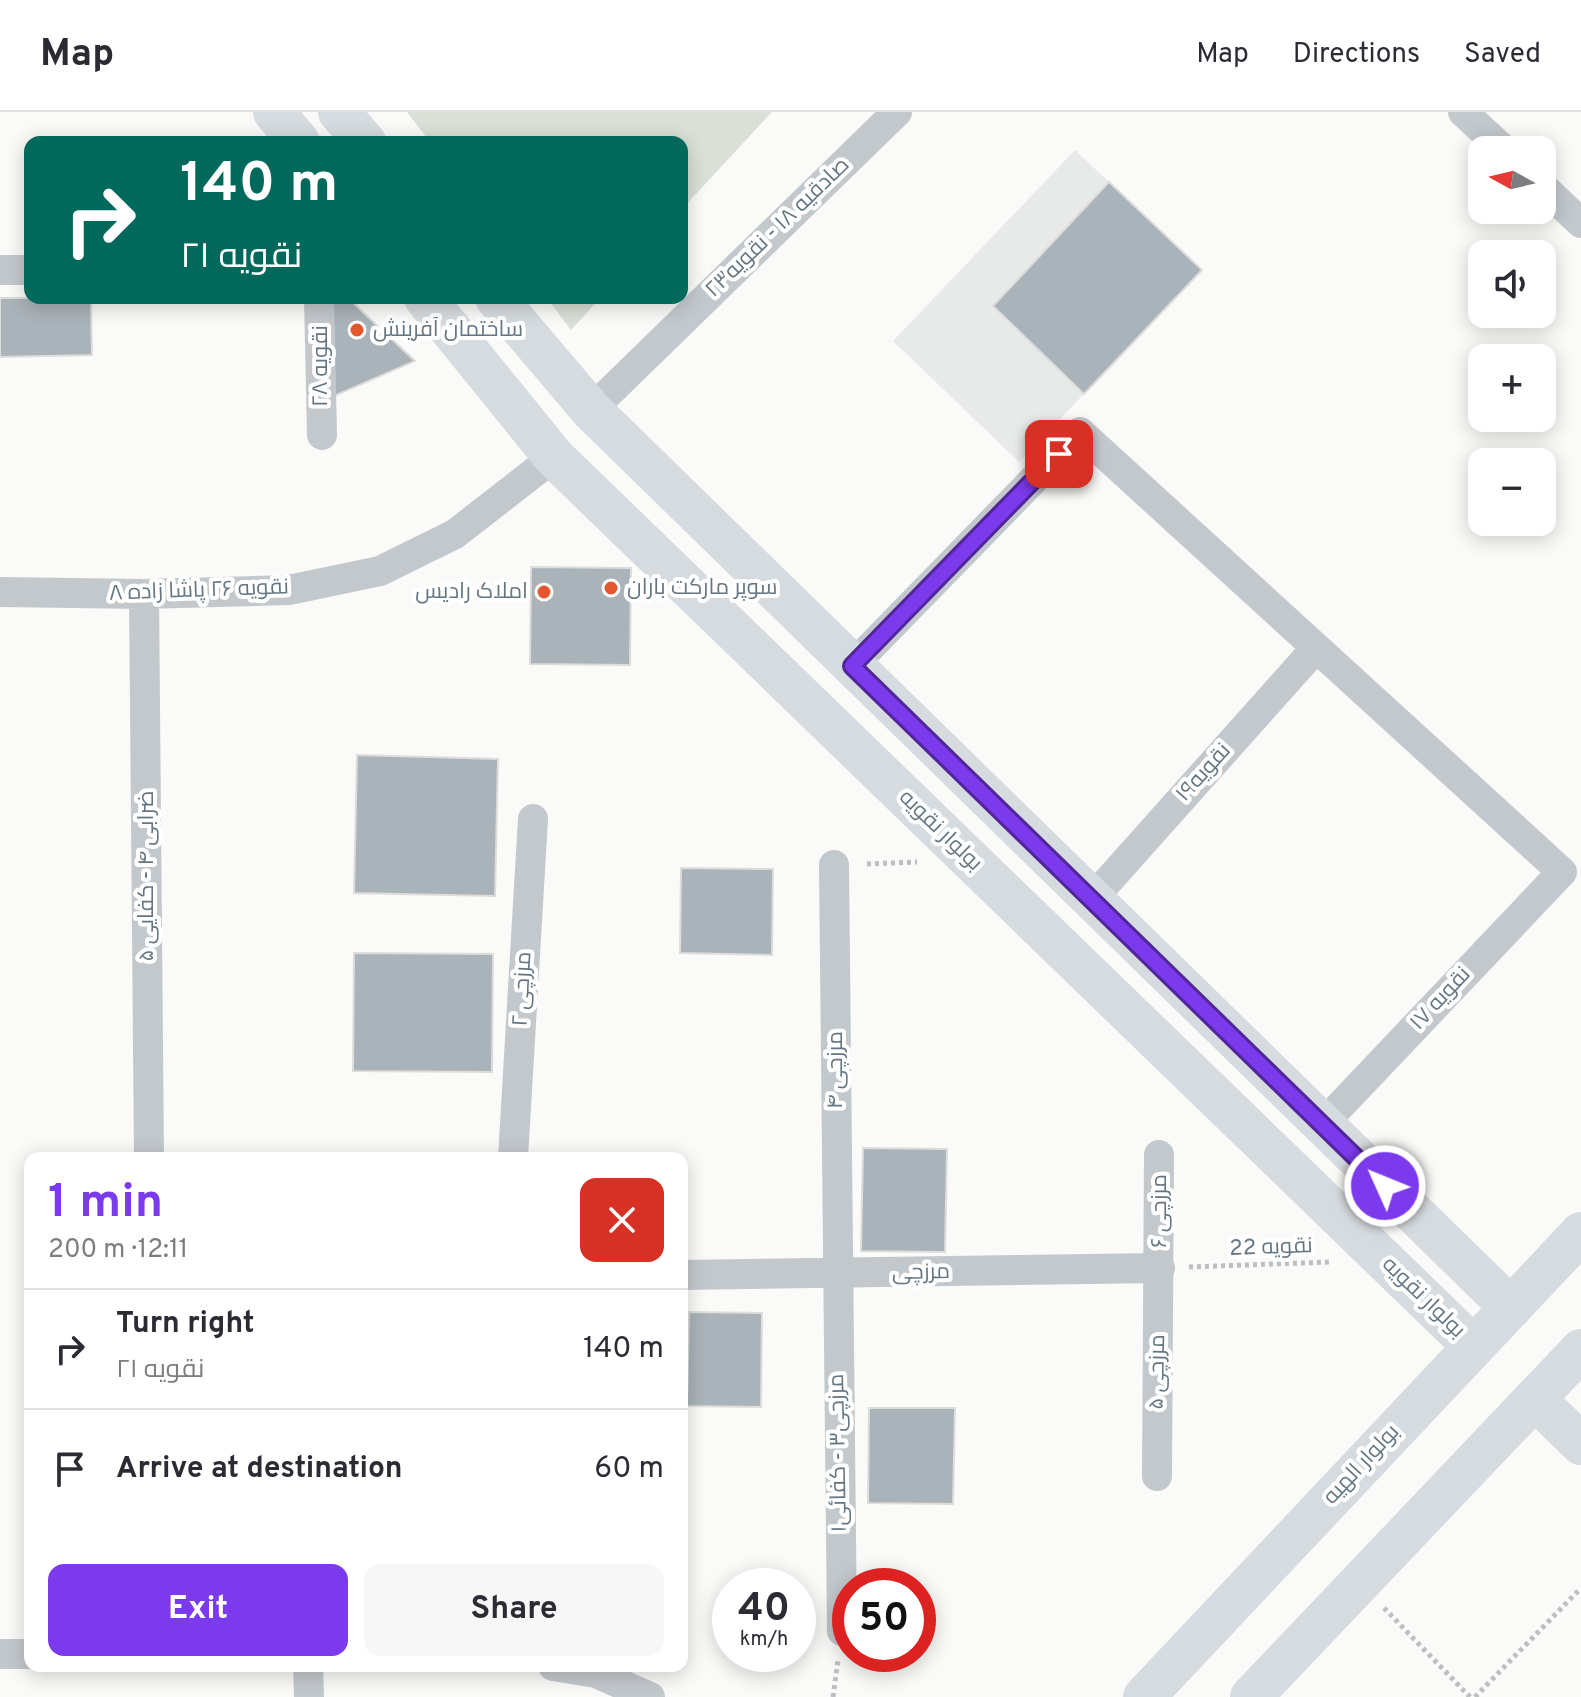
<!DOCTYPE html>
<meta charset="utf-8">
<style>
:root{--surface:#fff;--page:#f7f7f7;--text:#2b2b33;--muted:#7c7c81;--line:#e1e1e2;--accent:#7c3aed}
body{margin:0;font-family:Overpass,Cairo,sans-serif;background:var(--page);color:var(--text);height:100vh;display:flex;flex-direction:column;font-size:30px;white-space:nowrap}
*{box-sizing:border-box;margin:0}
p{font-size:26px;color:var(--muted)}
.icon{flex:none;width:44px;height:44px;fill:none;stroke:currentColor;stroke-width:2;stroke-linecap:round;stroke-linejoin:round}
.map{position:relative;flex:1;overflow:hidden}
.sheet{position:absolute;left:24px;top:1040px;width:664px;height:520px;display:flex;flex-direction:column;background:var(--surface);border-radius:16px;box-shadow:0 4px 20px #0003}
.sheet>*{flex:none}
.guide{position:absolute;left:24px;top:24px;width:664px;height:168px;border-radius:16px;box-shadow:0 4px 20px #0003;background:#00695c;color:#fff;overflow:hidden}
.needle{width:52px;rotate:278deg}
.fabs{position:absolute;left:1468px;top:24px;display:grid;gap:16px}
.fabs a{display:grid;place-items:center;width:88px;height:88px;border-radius:16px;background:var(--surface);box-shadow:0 4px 20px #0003;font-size:40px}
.speed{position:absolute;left:712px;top:1456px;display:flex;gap:16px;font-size:40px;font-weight:700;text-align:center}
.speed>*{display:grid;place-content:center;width:104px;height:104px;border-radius:50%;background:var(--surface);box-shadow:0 4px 20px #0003;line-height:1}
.speed small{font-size:20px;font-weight:400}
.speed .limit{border:12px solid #d22;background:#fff;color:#111}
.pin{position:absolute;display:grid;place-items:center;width:68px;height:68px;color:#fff;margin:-34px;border-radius:16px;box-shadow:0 4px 12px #0006}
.me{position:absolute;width:88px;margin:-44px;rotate:314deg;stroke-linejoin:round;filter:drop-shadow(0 0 6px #0008)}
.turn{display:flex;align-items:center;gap:28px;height:168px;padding:0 24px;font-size:36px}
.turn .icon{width:104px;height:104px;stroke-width:2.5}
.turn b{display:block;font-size:56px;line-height:68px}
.round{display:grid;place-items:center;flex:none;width:84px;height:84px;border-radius:16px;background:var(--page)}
.summary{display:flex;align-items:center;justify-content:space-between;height:136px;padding:0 24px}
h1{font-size:48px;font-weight:700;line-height:60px;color:var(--accent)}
.primary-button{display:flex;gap:16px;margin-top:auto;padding:16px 24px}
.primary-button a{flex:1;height:92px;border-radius:16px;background:var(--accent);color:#fff;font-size:32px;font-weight:700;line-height:92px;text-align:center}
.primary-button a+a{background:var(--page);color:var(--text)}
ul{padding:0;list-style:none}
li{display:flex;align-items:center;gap:24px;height:120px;padding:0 24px;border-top:2px solid var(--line)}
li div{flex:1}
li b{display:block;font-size:30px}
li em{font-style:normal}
header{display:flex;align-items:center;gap:48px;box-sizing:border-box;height:112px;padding:0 40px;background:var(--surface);border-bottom:2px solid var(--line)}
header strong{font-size:38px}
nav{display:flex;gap:44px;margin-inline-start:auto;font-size:28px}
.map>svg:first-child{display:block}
.built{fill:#e8e9e9}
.green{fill:#dadfd7}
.building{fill:#aab3b9;stroke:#dcdcda;stroke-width:2}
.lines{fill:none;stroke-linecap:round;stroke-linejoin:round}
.path{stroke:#bbbfc2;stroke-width:5;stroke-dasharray:4 4;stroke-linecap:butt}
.minor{stroke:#c3c8cc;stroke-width:30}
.secondary{stroke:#d6dbdf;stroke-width:42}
.route-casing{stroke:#51269a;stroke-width:20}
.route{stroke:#7c3aed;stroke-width:14}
.poi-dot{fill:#e4572e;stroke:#fff;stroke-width:3}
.labels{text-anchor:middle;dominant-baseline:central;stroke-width:8;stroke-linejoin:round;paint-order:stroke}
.street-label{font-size:22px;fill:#657683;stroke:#fff}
.poi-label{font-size:22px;fill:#657683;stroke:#fff;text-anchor:start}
</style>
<header>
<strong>Map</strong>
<nav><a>Map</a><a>Directions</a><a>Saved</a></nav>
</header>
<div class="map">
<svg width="1581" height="1585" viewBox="0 0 1581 1585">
<rect width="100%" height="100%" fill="#fafaf8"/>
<!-- built -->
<path class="built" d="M1075,38L1202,158L1019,350L893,229Z"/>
<!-- green -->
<path class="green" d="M407,0H772L682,97V30H430Z
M547,186H600L571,218Z"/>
<!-- building -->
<path class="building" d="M1109,70L1202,158L1084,282L993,194Z
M0,186H91L92,243L0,245Z
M332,186H348L415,249L334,284Z
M531,455L631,456L630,553L530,552Z
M357,643L498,647L495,784L354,781Z
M681,756L773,757L772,843L680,841Z
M354,841L493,842L492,960L353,959Z
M863,1036L947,1037L945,1140L861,1139Z
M689,1200L762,1201L761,1295L687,1294Z
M869,1296H955L953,1392L868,1391Z"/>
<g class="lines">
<!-- path -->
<path class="path" d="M867,752L917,750
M1189,1155L1331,1150
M1384,1496L1470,1585
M833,1585L838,1548
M1475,1585L1581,1476"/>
<!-- minor -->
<path class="minor" d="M1463,0L1504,38
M1542,74L1581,111
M0,158H30
M319,186L322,323
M591,298L897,0
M0,480L144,482L289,478L380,459L455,422L554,345
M144,482L149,1046
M852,554L1080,320L1562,760L1321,1014
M834,753L842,1519
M1092,787L1316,536
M513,1046L533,707
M682,1163L1160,1156
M1157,1364L1159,1043
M0,1542H30
M308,1554L309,1585
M553,1554L596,1561L650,1585"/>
<!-- secondary -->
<path class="secondary" d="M274,0L299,30
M339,0L365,30
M425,186L554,345L1474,1235
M496,186L591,298L1511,1196
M1535,1287L1581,1332
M1144,1585L1581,1121
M1251,1585L1581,1238"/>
</g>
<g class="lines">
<defs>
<path id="route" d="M1059,342L852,554L1385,1074"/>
</defs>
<!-- route casing -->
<use href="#route" class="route-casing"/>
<!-- route -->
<use href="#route" class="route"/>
</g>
<!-- markers -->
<g class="poi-dot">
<circle cx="357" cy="218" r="8"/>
<circle cx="611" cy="476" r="8"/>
<circle cx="544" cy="480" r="8"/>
</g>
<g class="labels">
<!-- street labels -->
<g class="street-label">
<text transform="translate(778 116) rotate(-44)">صادقیه ۱۸ - نقویه۲۳</text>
<text transform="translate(321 254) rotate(-90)">نقویه ۲۸</text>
<text transform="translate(199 479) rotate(-2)">نقویه ۲۶ پاشا زاده ۸</text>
<text transform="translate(1204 661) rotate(-48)">نقویه۱۹</text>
<text transform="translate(940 719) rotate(44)">بولوار نقویه</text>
<text transform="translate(147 764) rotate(-90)">ضرابی ۴ - کفایی ۵</text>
<text transform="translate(523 877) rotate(-87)">مرزچی ۲</text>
<text transform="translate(1441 887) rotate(-47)">نقویه ۱۷</text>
<text transform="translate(836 958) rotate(-90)">مرزچی ۴</text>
<text transform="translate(1160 1099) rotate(-90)">مرزچی ۶</text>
<text transform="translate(1271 1136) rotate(-2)">نقویه 22</text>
<text transform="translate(921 1161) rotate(-1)">مرزچی</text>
<text transform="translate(1423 1186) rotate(44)">بولوار نقویه</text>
<text transform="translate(1158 1260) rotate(-89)">مرزچی ۵</text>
<text transform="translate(839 1341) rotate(-91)">مرزچی۳ - کفائی۱</text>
<text transform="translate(1362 1353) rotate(-47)">بولوار الهیه</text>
</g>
<!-- poi labels -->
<g class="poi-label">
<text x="373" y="218">ساختمان آفرینش</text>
<text x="627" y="476">سوپر مارکت باران</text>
<text x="528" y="480" text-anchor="end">املاک رادیس</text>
</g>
</g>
</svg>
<div class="fabs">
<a><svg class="needle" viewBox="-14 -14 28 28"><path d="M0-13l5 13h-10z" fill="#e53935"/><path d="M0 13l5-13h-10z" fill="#7c7c81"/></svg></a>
<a><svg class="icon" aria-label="sound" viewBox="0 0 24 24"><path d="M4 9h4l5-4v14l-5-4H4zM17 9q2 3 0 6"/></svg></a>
<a>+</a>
<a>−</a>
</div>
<div class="speed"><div>40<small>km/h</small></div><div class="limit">50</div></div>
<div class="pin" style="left:1059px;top:342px;background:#d93025"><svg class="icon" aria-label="arrive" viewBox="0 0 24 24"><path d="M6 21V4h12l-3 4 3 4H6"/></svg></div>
<svg class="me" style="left:1385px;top:1074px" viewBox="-20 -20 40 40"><circle r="17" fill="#7c3aed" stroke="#fff" stroke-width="3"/><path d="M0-11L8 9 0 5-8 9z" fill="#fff"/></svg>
<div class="guide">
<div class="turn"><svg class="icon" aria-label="right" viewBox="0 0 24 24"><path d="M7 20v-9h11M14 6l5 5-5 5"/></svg><div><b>140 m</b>نقویه ۲۱</div></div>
</div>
<section class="sheet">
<div class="summary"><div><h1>1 min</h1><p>200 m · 12:11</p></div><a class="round" style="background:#d93025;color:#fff"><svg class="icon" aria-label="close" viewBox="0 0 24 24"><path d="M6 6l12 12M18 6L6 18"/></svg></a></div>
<ul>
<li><svg class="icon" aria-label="right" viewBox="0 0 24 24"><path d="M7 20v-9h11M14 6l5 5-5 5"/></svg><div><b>Turn right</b><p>نقویه ۲۱</p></div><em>140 m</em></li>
<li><svg class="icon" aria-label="arrive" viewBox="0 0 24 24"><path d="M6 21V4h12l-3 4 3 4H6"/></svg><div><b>Arrive at destination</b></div><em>60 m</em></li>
</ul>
<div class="primary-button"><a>Exit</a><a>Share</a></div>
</section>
</div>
